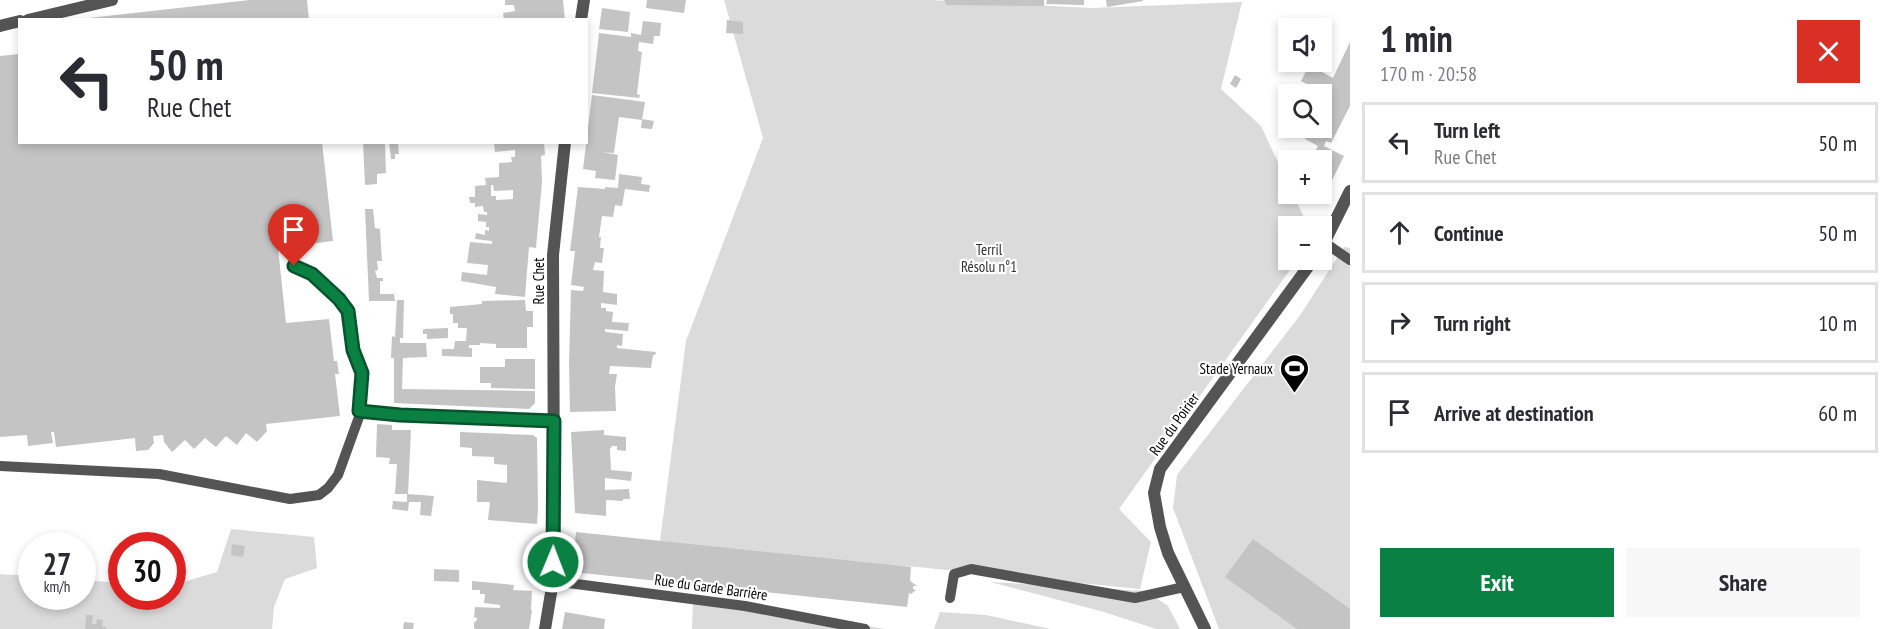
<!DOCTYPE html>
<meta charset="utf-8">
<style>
:root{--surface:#fff;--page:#f7f7f7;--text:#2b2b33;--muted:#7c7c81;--line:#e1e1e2;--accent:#0b8043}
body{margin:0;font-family:"PT Sans Narrow",sans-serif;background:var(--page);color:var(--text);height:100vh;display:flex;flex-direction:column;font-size:22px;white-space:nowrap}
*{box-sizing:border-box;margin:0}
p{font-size:20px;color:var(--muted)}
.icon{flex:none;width:33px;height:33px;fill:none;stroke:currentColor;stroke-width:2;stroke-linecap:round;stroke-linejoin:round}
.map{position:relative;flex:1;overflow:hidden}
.details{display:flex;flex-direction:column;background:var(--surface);width:540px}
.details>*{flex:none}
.banner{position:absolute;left:18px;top:18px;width:570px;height:126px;border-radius:0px;box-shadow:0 3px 9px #0003;background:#fff;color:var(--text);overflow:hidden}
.controls{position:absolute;left:1278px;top:18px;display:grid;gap:12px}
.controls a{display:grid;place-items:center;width:54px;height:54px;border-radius:0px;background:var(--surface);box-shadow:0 3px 9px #0003;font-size:30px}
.speed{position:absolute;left:18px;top:532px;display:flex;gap:12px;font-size:30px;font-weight:700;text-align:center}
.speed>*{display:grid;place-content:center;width:78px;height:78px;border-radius:50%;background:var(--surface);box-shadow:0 3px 9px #0003;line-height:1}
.speed small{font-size:15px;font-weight:400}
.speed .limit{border:9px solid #d22;background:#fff;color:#111}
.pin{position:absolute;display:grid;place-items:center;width:51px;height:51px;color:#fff;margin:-62px -26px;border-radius:50% 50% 50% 0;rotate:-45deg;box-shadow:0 0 6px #0007}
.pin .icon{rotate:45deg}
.me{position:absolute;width:66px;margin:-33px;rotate:1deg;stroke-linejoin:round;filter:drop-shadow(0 0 4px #0008)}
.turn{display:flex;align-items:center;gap:21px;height:126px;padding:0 30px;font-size:27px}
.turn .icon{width:78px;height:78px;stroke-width:2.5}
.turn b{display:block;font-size:42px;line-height:51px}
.round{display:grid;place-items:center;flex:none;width:63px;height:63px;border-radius:0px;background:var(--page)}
.headline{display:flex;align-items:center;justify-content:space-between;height:102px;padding:0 30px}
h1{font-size:36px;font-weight:700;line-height:45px}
.primary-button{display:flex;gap:12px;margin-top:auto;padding:12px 30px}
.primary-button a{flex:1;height:69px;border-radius:0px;background:var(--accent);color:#fff;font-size:24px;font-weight:700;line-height:69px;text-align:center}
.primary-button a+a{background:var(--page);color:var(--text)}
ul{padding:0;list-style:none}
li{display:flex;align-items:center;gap:18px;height:81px;margin:0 12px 9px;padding:0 18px;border:3px solid var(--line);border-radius:0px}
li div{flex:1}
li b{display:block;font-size:22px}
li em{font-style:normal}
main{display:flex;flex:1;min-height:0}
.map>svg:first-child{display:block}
.green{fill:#dbdbdb}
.building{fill:#c4c4c4;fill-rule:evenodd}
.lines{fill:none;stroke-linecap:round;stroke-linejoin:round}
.lane{stroke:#545454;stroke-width:10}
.street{stroke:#545454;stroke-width:12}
.route-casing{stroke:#07532c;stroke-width:15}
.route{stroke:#0b8043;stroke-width:10}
.labels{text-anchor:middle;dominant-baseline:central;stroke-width:4.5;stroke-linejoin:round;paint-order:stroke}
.park-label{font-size:15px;fill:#323232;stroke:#fff}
.street-label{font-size:15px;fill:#000;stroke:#fff}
.poi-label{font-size:15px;fill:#000;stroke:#fff;text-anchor:end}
</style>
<main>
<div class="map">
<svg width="1350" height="629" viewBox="0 0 1350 629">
<rect width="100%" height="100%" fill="#fff"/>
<!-- green -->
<path class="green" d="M724,0H930L1092,8L1242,2L1221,89L1261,126L1288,184V194H1293L1308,226H1288V260H1297L1119,509L1151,542L1140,589L917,567L772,559L660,541L686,341L763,138Z
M1344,247L1350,248V629H1219L1173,508L1177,475L1301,314Z
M231,529L314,537L317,568L285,579L274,607L272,629H0V574L31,576L32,597H82L83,580L121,583L122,597H172L173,585L217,572Z
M990,582L1146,591L1168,606L1180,629H1156L1104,612Z
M693,599L886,629H692Z
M940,612L986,615L1051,629H934Z"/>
<!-- building -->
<path class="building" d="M250,0H307L309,20H89V18Z
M505,0H563L565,20H504L503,13L515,11L514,5H505Z
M647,0H686L684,13L646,8Z
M944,0H1044V6L947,5Z
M1047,0H1084V5L1046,4Z
M1106,0H1143V1L1107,7Z
M602,8L630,12L628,32L599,29Z
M727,20L743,22V34L726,33Z
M643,21L661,23L660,36H654L653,44L639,42L638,51L642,52L637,94L640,95L639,98L592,93L599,33L631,37V33L641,35Z
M1350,42V106L1331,143L1326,141L1324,146L1344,156L1322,201L1308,194H1322V160H1310L1318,146L1305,139L1309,132L1306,130L1307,128H1322V94H1316L1318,90L1301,81L1309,65L1333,78Z
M20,54V142H322L333,241L278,248L286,323L329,319L334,361H337L339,374H335L340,416L266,424L267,431L257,442L246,433L237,445L226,436L216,447L205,438L194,449L185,440L172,452L164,442L163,435L153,436L154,443L148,450L136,451L135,438L56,447L54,432H51L53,443L28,446L27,435L0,437V56Z
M1235,75L1241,79L1236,88L1230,84Z
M592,95L645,102L642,120L619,117L614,153L603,152L618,155L615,180L595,178L596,171L583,169Z
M642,119L654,121L652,129L641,128Z
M363,142H385L386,173L377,174V184L365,185Z
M389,142H398L399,154H395V159H391Z
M544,142L545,155L541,156L542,182L536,248L529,247L525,297L495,294L496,287L461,281L462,272L487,275L488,265L467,263L470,242L492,244V241L475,239L476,233L485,235V230L489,231V227H486V222L478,221V214L487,215V212H484L483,206L475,207V203H470L469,197H475V186L486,185L485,178L499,177V163L512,162L511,157H515V150L495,152L494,143ZM491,185H493L494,191L513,190V199L496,200V196H491Z
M619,174L642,177L641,184L650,185L649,192L625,189L622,206L615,205L613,217L602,216L599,237H601L600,248H604L602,263L595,262L593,270L604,271L603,292L617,294V305L601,303V308H606V311L613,312L612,322L629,323L628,331L605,329V332L623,334L622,346L617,345V348L656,352L655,355H653L651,368L610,366L609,374H617L615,387L616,411L570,412L569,364L571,290L583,291L584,287L571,285L575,251H570L578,187L605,189V187L618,188Z
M365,209H373L375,228L380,229L382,261H377L378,270L375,271L377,278H383V281H380V294H394L395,301H369Z
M397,300H404L403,338H400V343H426L427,357L403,358L402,389L535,391V403L529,409L394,403V358H391L392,336L395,337Z
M525,300L526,311H533V327H527V348H496V344L480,343V345H469V348H472V357L442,356V349H454L455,341H466L467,328H458V323H453V314H450V307L482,304V301Z
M448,328V338L427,339V334H423V329Z
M505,359H535V389L491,388V383H480V367H505Z
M377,424L392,425V430H411L408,494L434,496L431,516L420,515L421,502H409L408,511L392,509L393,501L407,502V494H395L397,464H389L390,458L376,457Z
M604,430V435L626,437V451L617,450V446H612L610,449L611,470L632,472L631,481L605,478V490L629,489L630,499H623V501L606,500V516L575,513L571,432Z
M460,432L533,435L537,438L538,508L537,524L488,520L490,502H477V480L507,483V465L494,464V457L472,456V448L460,447Z
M576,532L911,567L910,581L917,586H913V589L916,590L911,594L909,593L907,607L572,572Z
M1253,539L1350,609V629H1297L1225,577Z
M232,544L245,546L243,557L231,555Z
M434,569L459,570V582L434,581Z
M472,581L514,585L513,590L532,591L531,610L532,611L529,629H476L474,628V623L477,620V618L474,617L475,607L500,608V605L484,603L485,594H480V590H472Z
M565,612L605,619L604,629H562Z
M86,615H93L92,624H96L97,619L103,620L102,627H106V629H85Z
M404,622L414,623L413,629H403Z"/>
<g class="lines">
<!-- lane -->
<path class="lane" d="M1325,243L1350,260
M359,411L400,415
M0,466L159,474L290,499L319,495L328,488L338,475L359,417L362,373L353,350L348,311L339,299L313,274L294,266
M553,581L745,606L865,629
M950,598L954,574L971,569L1135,598L1184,587"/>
<!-- street -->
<path class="street" d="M28,20L112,0
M581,20L584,0
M0,26L20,21
M1322,247L1350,191
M400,415L553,421
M545,629L553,581L554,504L553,255L565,142
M1205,629L1168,553L1160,527L1154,493L1160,469L1313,260"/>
</g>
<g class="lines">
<defs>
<path id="route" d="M294,266L312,274L339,299L348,311L353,350L362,373L359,411L400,415L554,421L553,562"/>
</defs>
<!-- route casing -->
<use href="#route" class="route-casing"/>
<!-- route -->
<use href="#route" class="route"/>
</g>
<!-- icons -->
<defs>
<symbol id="stadium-pin" viewBox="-11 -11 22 30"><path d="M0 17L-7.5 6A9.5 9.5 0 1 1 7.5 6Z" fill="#000" stroke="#fff"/><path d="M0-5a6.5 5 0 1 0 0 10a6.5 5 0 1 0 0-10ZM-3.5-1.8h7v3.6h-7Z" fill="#fff"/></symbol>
</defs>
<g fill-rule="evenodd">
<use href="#stadium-pin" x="1278" y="352" width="33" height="45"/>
</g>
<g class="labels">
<!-- park labels -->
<g class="park-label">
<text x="989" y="249">Terril<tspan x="989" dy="17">Résolu n°1</tspan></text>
</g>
<!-- street labels -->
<g class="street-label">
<text transform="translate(538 281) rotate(-90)">Rue Chet</text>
<text transform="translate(1174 424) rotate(-54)">Rue du Poirier</text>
<text transform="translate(711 587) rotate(8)">Rue du Garde Barrière</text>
</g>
<!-- poi labels -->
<g class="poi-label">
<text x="1273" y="368">Stade Yernaux</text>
</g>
</g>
</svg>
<div class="controls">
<a><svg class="icon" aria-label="sound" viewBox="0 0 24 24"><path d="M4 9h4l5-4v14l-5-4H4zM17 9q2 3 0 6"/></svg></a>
<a><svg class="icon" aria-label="search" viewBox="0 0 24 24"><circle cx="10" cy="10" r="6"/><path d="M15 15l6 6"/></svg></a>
<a>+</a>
<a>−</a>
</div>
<div class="speed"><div>27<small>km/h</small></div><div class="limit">30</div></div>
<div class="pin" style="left:294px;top:266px;background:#d93025"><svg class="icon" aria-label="arrive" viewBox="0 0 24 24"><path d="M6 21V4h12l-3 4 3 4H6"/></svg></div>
<svg class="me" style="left:553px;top:562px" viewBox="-20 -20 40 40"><circle r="17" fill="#0b8043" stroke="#fff" stroke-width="3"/><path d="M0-11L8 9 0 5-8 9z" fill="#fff"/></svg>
<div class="banner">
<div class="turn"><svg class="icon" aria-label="left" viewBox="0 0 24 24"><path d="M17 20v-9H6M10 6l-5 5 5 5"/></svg><div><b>50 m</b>Rue Chet</div></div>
</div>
</div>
<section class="details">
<div class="headline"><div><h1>1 min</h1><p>170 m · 20:58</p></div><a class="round" style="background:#d93025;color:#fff"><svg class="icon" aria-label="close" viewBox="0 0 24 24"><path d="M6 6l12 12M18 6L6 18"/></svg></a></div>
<ul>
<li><svg class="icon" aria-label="left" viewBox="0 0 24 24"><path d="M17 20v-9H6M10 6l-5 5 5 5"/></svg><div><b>Turn left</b><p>Rue Chet</p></div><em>50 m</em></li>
<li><svg class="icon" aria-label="ahead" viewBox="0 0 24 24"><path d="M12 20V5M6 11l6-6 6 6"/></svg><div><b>Continue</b></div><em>50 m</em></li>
<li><svg class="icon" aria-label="right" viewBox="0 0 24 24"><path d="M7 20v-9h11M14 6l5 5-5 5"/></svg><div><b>Turn right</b></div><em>10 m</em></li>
<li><svg class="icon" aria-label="arrive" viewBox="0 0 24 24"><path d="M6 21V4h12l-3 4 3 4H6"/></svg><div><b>Arrive at destination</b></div><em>60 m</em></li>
</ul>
<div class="primary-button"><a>Exit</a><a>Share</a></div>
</section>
</main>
